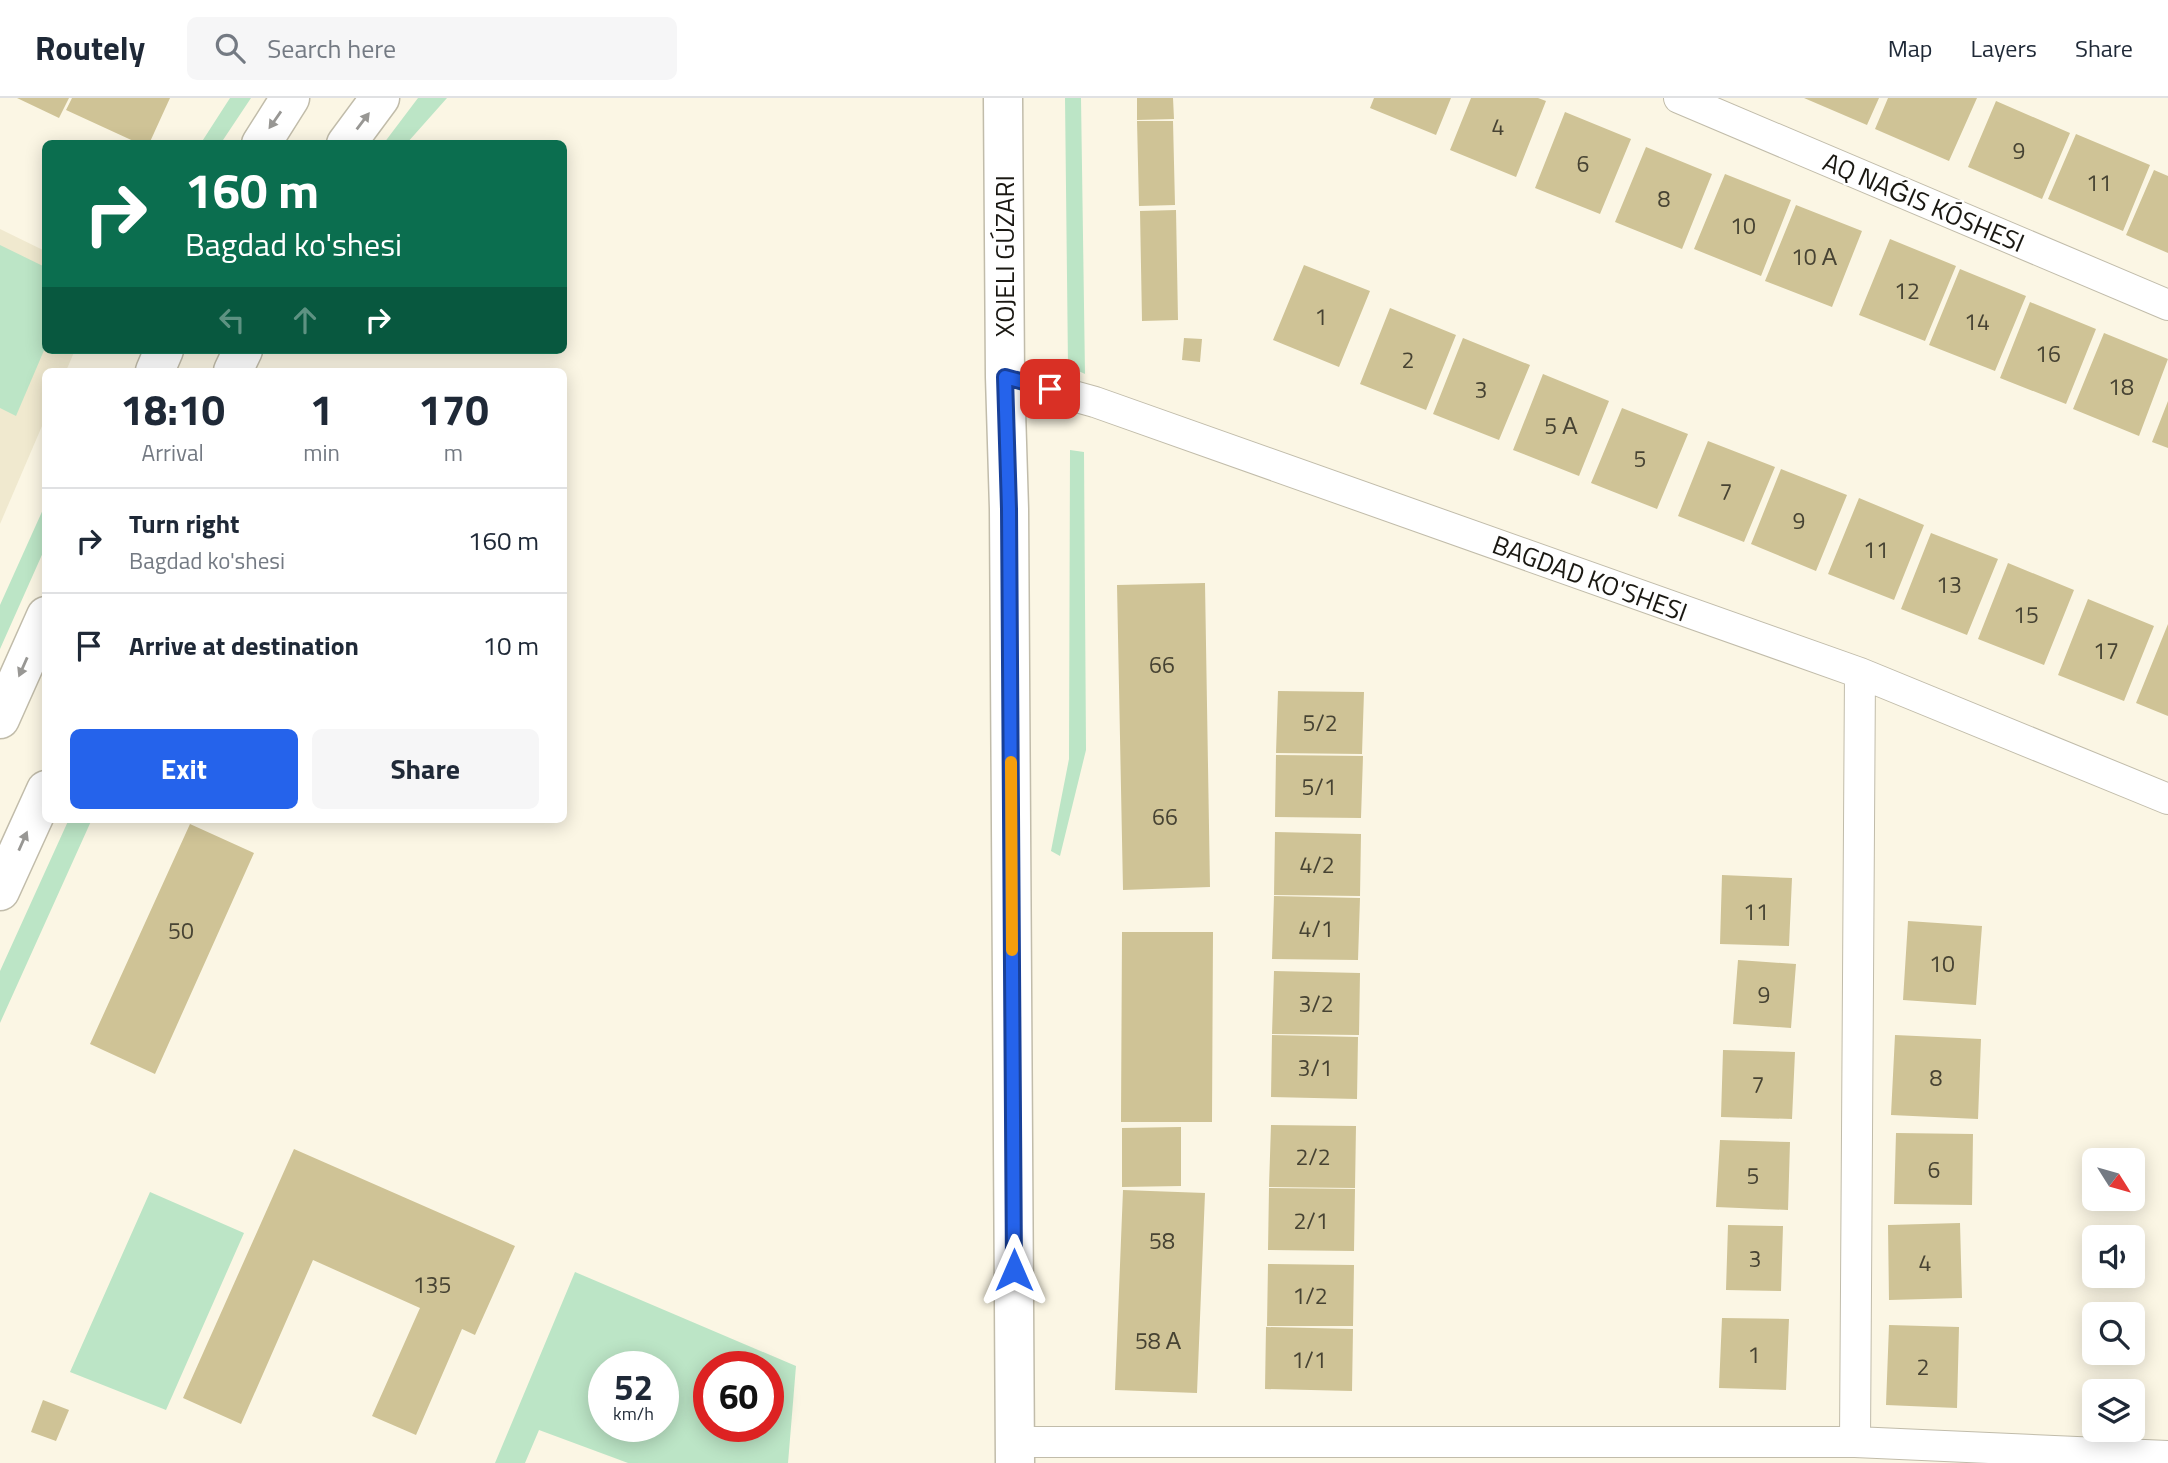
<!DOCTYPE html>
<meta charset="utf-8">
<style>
:root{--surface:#fff;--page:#f6f6f7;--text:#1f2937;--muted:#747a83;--line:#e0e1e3;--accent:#2563eb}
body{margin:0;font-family:"Titillium Web",sans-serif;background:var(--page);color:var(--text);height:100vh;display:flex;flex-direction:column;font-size:26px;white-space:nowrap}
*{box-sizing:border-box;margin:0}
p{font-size:23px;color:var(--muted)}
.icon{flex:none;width:38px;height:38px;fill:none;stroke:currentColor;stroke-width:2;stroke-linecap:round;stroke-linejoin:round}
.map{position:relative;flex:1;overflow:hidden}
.drawer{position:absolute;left:42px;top:270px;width:525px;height:455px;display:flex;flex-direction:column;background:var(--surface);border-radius:10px;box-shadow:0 4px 18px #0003}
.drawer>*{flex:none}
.top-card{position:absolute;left:42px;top:42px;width:525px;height:214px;border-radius:10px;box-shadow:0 4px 18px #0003;background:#0b6e4f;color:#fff;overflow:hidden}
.needle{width:46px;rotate:127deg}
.controls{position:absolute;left:2082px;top:1050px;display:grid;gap:14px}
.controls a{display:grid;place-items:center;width:63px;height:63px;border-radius:10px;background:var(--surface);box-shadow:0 4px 18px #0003;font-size:35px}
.speed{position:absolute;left:588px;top:1253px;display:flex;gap:14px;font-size:35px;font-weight:700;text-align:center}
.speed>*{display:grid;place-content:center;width:91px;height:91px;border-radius:50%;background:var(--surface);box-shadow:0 4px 18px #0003;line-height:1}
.speed small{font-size:18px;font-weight:400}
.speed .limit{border:10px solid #d22;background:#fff;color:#111}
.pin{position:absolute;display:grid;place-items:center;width:60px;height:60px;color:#fff;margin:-30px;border-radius:14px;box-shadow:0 4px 10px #0006}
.me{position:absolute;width:77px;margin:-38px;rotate:0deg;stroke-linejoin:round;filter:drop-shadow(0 0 5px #0008)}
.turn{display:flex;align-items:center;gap:24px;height:147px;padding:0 28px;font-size:32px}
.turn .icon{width:91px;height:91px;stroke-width:2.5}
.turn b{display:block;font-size:49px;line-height:60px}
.lanes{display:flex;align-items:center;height:66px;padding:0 28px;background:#0003;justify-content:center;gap:35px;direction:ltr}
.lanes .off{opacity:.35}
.eta{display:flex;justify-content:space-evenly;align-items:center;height:119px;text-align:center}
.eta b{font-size:42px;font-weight:700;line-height:49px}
.cta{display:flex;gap:14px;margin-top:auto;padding:14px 28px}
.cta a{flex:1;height:80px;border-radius:10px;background:var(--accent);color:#fff;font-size:28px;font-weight:700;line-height:80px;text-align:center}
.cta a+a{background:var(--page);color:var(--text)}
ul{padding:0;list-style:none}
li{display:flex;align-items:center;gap:21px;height:105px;padding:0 28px;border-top:2px solid var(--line)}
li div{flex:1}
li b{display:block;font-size:26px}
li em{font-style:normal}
header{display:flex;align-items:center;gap:42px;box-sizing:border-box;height:98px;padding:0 35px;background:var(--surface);border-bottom:2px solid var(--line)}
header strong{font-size:33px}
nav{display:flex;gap:38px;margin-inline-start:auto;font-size:24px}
.search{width:490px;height:63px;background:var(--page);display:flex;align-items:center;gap:18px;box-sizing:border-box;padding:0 24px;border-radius:10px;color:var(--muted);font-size:26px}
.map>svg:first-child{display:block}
.built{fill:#f0e9cf}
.green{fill:#bce5c6;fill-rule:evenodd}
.building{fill:#cfc396}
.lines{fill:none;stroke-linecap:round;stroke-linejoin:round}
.minor-casing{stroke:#c1bcaa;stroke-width:32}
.primary-casing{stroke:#c1bcaa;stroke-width:41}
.minor{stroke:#fff;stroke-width:30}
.primary{stroke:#fff;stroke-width:38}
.oneway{fill:#989794}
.route-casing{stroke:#184099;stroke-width:18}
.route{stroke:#2563eb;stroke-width:12}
.slow{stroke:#f59e0b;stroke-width:12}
.labels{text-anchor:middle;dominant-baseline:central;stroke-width:5;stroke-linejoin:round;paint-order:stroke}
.number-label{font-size:23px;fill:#474333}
.street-label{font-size:26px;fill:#1a1812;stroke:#fff}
</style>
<header>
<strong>Routely</strong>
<div class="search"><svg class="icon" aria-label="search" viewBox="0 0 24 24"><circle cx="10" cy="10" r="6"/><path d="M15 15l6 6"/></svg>Search here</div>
<nav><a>Map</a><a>Layers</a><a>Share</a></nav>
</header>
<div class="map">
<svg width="2168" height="1365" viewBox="0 0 2168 1365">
<rect width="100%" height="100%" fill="#fbf6e4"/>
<!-- built -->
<path class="built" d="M0,131L45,153L46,252H75L66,273H46L45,321L0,426Z"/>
<!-- green -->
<path class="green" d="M230,0H251L221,45H201Z
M418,0H447L407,45H384Z
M1065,0H1081L1085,276L1068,268Z
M0,147L45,169V250L16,318L0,310Z
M1070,352L1084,354L1086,652L1060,758L1051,753L1069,661Z
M45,407V450L0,551V507Z
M69,721H92L0,925V873Z
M150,1094L244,1135L166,1312L70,1274Z
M575,1174L796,1268L788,1365H628L539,1332L525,1365H495ZM604,1269H663V1328H604ZM709,1269H768V1328H709Z"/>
<!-- building -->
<path class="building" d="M17,0H69L59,20Z
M72,0H170L149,46H140L66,12Z
M1137,0H1173L1174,21L1137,22Z
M1374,0H1451L1436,37L1370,10Z
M1471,0H1538L1546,3L1516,79L1450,52Z
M1804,0H1879L1867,27Z
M1888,0H1977L1949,63L1875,31Z
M1996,3L2070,35L2042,101L1968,69Z
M1565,14L1631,41L1600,116L1535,90Z
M1137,23H1173L1175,107L1139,108Z
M2076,36L2150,67L2123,133L2048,101Z
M1646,49L1712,76L1682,151L1615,124Z
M2154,72L2168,78V155L2126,137Z
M1725,76L1791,102L1761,178L1694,151Z
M1796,107L1862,133L1832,209L1765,183Z
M1176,112L1178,222L1142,223L1140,113Z
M1890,141L1956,168L1925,243L1859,217Z
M1304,167L1370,193L1339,269L1273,242Z
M1960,171L2026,198L1995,273L1929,247Z
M2030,204L2096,231L2066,306L2000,280Z
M1390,210L1456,237L1426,312L1360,286Z
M2104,235L2168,261L2139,338L2073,311Z
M1184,240L1202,241L1200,264L1182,262Z
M1463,240L1530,267L1499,342L1433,316Z
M1543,276L1609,303L1579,378L1513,352Z
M2168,303V350L2152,344Z
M1622,310L1688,336L1657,411L1591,385Z
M1708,343L1775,369L1744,444L1678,418Z
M1781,371L1847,397L1816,473L1751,446Z
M1859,400L1924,427L1894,502L1828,476Z
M1931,435L1998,461L1967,537L1901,511Z
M2008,465L2074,492L2044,567L1978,541Z
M1205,485L1210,789L1123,792L1117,487Z
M2088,501L2154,528L2124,603L2058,577Z
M2168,526V618L2136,605Z
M1278,593L1364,594L1362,656L1276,655Z
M1276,657L1363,658L1361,720L1275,719Z
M190,726L254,755L155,976L90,946Z
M1275,734L1361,736L1360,798L1274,797Z
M1722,777L1792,780L1789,848L1720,846Z
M1274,798L1360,800L1358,862L1272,861Z
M1908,823L1982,828L1976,907L1903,902Z
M1122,834H1213L1212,1024H1121Z
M1738,862L1796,866L1791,930L1733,926Z
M1274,873L1360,875L1359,937L1272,936Z
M1272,937L1358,939L1357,1001L1271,999Z
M1895,937L1981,941L1978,1021L1891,1017Z
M1723,952L1795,954L1792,1021L1721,1019Z
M1271,1027L1356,1028L1355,1090L1269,1089Z
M1181,1029V1088L1122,1089V1030Z
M1896,1035L1973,1036L1972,1107L1894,1106Z
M1720,1042L1790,1044L1788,1112L1716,1109Z
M294,1051L515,1148L475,1237L462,1231L416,1337L372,1318L420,1210L313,1162L241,1326L183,1300Z
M1269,1090L1355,1091L1354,1153L1268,1152Z
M1123,1092L1205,1095L1197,1295L1115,1292Z
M1960,1125L1962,1200L1889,1202L1888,1127Z
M1728,1127L1783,1128L1781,1193L1726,1192Z
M1268,1166L1354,1167L1353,1228H1267Z
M1722,1220L1789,1221L1786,1292L1719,1290Z
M1889,1227L1959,1229L1957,1310L1886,1307Z
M1266,1229L1353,1231L1352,1293L1265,1291Z
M43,1302L69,1312L56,1343L31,1334Z"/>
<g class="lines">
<defs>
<path id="minor" d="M1679,0L2168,207
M1005,279L1095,304L1860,575L2168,701
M1014,1344H1855L2168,1358
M1855,1344L1860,575"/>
<path id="primary" d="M1003,0L1005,279L1009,411L1015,1365
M261,46L290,0
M346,46L380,0
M155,273L164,252
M233,273L243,252
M0,621L46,518
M0,793L46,692"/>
</defs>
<!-- minor casing -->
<use href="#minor" class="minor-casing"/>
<!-- primary casing -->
<use href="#primary" class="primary-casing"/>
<!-- minor -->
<use href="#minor" class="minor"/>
<!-- primary -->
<use href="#primary" class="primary"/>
</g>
<!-- one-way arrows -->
<defs><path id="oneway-solid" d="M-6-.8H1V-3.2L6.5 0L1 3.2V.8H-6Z" transform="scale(1.75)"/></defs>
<g class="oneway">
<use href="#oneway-solid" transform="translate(275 22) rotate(125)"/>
<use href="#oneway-solid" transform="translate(363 23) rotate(-53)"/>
<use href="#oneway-solid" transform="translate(23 569) rotate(114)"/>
<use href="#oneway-solid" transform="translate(23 743) rotate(-66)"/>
</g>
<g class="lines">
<defs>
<path id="route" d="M1014,1172L1009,411L1005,279L1050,291"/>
</defs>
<!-- route casing -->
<use href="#route" class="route-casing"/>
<!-- route -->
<use href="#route" class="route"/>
<!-- slow -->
<path class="slow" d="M1011,664L1012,852"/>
</g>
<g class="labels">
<!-- number labels -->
<g class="number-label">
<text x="1498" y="28">4</text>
<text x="2019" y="52">9</text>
<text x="1583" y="65">6</text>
<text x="2099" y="84">11</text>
<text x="1664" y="100">8</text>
<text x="1743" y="127">10</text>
<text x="1814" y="158">10 А</text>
<text x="1907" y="192">12</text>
<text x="1321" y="218">1</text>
<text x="1977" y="223">14</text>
<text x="2048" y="255">16</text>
<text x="1408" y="261">2</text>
<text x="2121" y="288">18</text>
<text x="1481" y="291">3</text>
<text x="1561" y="327">5 А</text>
<text x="1640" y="360">5</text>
<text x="1726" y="393">7</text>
<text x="1799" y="422">9</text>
<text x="1876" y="451">11</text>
<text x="1949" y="486">13</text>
<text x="2026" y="516">15</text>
<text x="2106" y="552">17</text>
<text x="1162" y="566">66</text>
<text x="1320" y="624">5/2</text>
<text x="1319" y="688">5/1</text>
<text x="1165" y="718">66</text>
<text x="1317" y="766">4/2</text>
<text x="1756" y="813">11</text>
<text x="1316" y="830">4/1</text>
<text x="181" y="832">50</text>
<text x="1942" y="865">10</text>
<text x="1764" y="896">9</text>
<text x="1316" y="905">3/2</text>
<text x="1315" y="969">3/1</text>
<text x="1936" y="979">8</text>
<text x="1758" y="986">7</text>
<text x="1313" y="1058">2/2</text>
<text x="1934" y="1071">6</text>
<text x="1753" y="1077">5</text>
<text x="1311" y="1122">2/1</text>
<text x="1162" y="1142">58</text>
<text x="1755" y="1160">3</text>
<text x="1925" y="1164">4</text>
<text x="432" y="1186">135</text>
<text x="1310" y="1197">1/2</text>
<text x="1158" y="1242">58 А</text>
<text x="1754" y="1256">1</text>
<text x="1309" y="1261">1/1</text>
<text x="1923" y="1268">2</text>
</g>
<!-- street labels -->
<g class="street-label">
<text transform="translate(1924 104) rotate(23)">AQ NAǴIS KÓSHESI</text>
<text transform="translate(1004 158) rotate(-90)">XOJELI GÚZARI</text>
<text transform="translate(1590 480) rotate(20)">BAGDAD KO'SHESI</text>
</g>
</g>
</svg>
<div class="controls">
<a><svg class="needle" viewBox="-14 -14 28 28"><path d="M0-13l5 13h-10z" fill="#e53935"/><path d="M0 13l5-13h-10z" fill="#747a83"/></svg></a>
<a><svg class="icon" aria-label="sound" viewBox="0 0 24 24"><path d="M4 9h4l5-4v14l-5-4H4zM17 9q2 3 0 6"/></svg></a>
<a><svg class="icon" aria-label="search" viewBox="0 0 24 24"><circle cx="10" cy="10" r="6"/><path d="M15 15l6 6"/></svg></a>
<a><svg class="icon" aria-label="layers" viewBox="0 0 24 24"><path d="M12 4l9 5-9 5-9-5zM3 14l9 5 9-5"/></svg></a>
</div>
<div class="speed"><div>52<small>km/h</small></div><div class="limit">60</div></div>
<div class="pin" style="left:1050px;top:291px;background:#d93025"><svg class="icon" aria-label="arrive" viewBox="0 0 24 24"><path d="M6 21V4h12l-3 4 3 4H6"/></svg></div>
<svg class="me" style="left:1014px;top:1172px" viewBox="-20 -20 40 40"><path d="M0-17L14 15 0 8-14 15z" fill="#2563eb" stroke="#fff" stroke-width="4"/></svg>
<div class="top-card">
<div class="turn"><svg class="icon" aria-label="right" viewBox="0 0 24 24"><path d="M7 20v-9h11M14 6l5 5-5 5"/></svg><div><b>160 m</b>Bagdad ko'shesi</div></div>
<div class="lanes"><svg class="icon off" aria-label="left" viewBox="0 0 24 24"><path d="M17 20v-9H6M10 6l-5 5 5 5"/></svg><svg class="icon off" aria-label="ahead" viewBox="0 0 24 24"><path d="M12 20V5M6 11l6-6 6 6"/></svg><svg class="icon" aria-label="right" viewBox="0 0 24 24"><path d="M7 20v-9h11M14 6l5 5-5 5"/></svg></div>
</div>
<section class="drawer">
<div class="eta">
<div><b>18:10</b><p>Arrival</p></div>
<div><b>1</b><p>min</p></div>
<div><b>170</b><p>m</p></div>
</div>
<ul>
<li><svg class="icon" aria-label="right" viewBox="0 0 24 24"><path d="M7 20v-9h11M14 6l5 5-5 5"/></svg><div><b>Turn right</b><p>Bagdad ko'shesi</p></div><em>160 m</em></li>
<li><svg class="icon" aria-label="arrive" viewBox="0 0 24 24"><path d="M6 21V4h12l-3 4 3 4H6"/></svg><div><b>Arrive at destination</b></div><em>10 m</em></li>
</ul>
<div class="cta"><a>Exit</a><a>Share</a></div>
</section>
</div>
